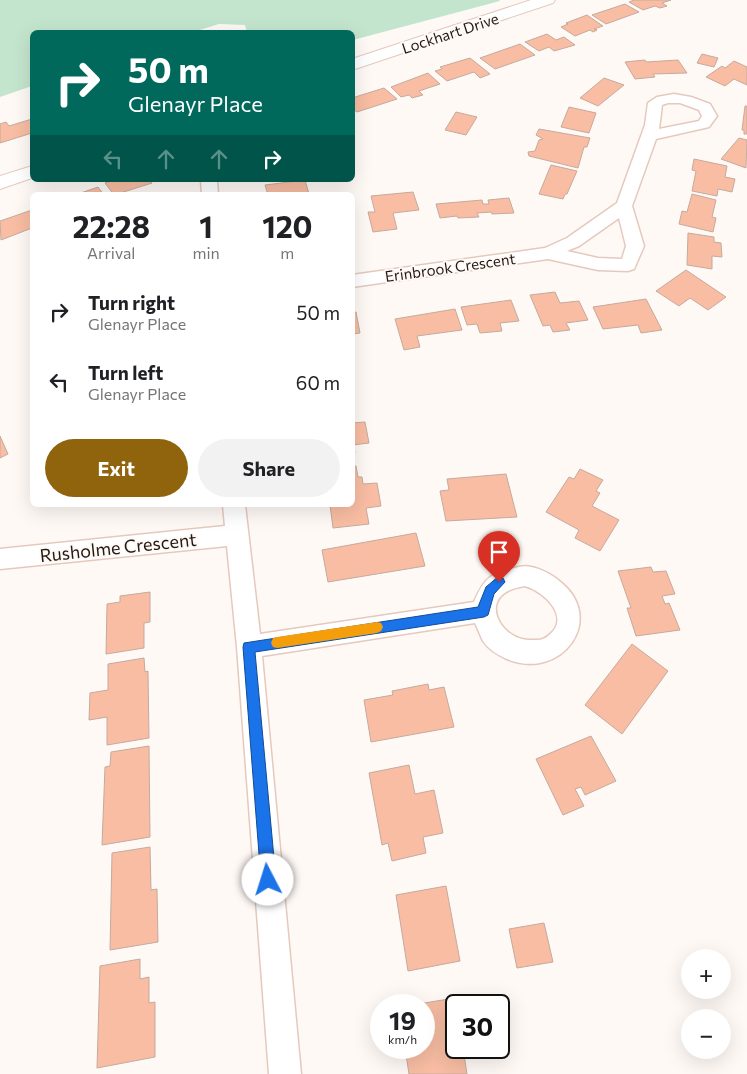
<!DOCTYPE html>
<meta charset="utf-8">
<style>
:root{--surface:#fff;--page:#f2f2f2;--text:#202124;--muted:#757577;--accent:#90630d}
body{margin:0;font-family:Commissioner,sans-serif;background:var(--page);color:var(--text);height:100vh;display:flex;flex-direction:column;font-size:19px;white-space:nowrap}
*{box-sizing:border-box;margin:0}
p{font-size:16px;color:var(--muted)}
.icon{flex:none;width:28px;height:28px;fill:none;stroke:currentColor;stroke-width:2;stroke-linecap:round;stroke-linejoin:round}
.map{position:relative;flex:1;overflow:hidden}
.panel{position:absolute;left:30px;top:192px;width:325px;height:315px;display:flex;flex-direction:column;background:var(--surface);border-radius:8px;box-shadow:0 5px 20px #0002}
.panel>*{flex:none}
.hud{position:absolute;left:30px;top:30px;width:325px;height:152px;border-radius:8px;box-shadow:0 5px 20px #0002;background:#00695c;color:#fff;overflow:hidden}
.buttons{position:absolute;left:681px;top:949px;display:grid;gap:10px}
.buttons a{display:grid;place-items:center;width:50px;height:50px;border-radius:50%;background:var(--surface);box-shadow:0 5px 20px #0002;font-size:25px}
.speed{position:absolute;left:370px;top:994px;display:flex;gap:10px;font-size:25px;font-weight:700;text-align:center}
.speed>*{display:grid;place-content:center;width:65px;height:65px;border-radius:50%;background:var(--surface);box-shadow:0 5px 20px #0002;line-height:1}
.speed small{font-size:12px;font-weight:400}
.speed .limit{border:2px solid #111;border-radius:8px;background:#fff;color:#111}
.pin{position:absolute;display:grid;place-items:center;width:42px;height:42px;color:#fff;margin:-51px -21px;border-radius:50% 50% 50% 0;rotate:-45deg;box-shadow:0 0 5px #0007}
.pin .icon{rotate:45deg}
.me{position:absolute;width:55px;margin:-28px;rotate:355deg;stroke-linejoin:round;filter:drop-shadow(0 0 4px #0008)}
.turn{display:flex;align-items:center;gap:18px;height:105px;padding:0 15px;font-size:22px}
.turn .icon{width:65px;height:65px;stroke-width:2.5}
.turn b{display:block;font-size:35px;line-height:42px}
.lanes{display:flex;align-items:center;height:48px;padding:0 15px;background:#0003;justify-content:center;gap:25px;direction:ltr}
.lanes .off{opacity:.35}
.eta{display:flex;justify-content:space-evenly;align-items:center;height:85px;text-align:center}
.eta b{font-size:30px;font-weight:700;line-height:35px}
.cta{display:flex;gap:10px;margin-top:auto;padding:10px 15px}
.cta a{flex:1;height:58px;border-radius:30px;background:var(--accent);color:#fff;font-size:20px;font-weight:700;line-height:58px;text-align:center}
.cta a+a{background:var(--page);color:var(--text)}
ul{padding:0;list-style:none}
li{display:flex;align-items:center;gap:15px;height:70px;padding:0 15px}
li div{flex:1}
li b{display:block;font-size:19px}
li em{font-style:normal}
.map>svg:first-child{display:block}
.green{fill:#c4e5cd}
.building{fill:#f8bda3;stroke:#c5aa9e}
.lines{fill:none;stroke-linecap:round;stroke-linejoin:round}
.minor-casing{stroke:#e5c9bd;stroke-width:3}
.tertiary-casing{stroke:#e5c9bd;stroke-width:2}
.minor{fill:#fff;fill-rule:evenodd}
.tertiary{fill:#fff;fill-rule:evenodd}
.route{fill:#1a73e8;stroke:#114b97}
.slow{fill:#f59e0b}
.labels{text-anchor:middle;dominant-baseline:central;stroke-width:4;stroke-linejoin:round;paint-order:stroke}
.far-street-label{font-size:15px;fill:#221814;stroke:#fff9f6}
.street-label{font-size:18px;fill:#221814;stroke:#fff9f6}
</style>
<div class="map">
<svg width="747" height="1074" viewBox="0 0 747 1074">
<rect width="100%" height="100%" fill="#fff9f6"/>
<!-- green -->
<path class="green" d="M0,0H499L500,1L353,40L352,32H247L245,25L219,24L193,32H32V86L0,97Z"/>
<!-- building -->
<path class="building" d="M634,0H671L662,3L667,6L660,8L655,6L643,10L629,2Z
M625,4L639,12L606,24L592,15Z
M587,15L603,26L594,29L597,30L593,32L590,30L575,36L561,27L568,24L566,23Z
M547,34L556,40L564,37L575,45L554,51L549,47L539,51L525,42Z
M520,44L535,55L495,69L480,58Z
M702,54L718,58L714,67L697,63Z
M470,58L490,74L480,78L474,72L447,81L435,71L442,69L440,67Z
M645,60L646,62L678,60L687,73L653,74L655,77L635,79L625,62Z
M734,61L747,67V85L734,79L725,86L706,77L722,66L725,68Z
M428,73L440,84L419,91L423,95L412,98L409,95L401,97L391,87Z
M604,78L624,85L598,106L580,98Z
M384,88L397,99L357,112L352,108V98Z
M745,106H747V134H744V130H742Z
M569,107L596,113L589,133L561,127Z
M456,112L477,117L466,135L445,130Z
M32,119V133L0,143V124L6,122L9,126Z
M539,129L590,138L587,147H584L578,168L529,156L528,152L535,151L539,140L543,139L536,135Z
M739,138L747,140L746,168L721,159Z
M694,159L727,166L725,177L735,179L732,192L718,189L717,196L692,191L696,171L692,170Z
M551,165L577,171L567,194H565L563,199L539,194Z
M113,180H150L152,183L114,195L105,183Z
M305,180L309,194L316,193L317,195H268L265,185Z
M98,187L104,195H75Z
M413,192L419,210L393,213L397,229L373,232L368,212H375L371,196Z
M692,194L716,200L712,217L716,218L713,232L679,224L682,211L687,212Z
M509,198L514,213L492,214L491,212L477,213L479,217L458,218L457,216L440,218L436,204L482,200L483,204H489L488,200Z
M32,210V228L1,240L0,221Z
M688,233L714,237V242L721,243L722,257L712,256V269L687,265Z
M686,270L726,297L708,310L690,298L679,306L656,291Z
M555,292L560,303L579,301L588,320L566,323L570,330L553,332L550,325L543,326L530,295Z
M646,299L662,330L641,333L638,325L603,329L593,307Z
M511,300L519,321L500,323L502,331L480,333L477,324L467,325L461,307Z
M455,309L462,330L417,336L420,347L404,350L395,319Z
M356,312L360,333L352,334V313Z
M365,422L369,443L353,445L355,453L352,454V423Z
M0,436L8,454L0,458Z
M352,466H356L358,477H362L363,484L377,483L381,506L366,508L369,524L333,528L330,505H352Z
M580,469L603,480L596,491L600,493L592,506L619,520L600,551L575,538L579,530L546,512L569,477L574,479Z
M506,474L517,517L446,521L440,491L449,490L447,479Z
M416,533L425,566L328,582L322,550Z
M651,567L653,572L666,571L675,594L662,596L665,604L669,603L680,630L636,636L627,608H631L618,571Z
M150,592V622L144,623V648L106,654L107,604L120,602V596Z
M632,644L668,671L622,734L585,705Z
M144,658L145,672L148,671L149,738L107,745V717L89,720L90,693L108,690V664Z
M428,684L429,690L444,687L454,727L371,742L364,700L393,695L392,691Z
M591,736L616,781L585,795L581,787L575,789L584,806L563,815L536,759Z
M149,746L150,837L102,845L105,767L110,766L111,752Z
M409,765L415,794L434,790L443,833L423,837L426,853L392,861L388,843L382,845L369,773Z
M150,847L151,890L157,889L158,942L110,950L112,853Z
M446,886L460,961L408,971L396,895Z
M544,923L553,962L517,968L509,929Z
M140,959V979L149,977V1003L155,1002V1057L97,1068L100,966Z
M455,998L456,1048H463L467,1074H409L405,1048H424V1005H412Z"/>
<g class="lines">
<defs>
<path id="minor" d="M674,94L691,97L710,104L717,116L709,127L656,139L632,206L644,246L634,269L628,271L598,270L548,259L352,287V275L545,248L567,238L617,203L645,125L648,103L657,97ZM668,103H680L699,110L702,116L699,121L659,129L662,105ZM619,218L626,246L622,259L598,258L567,251L579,246Z
M201,180H217L218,195H202Z
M223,505H245L260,634L474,602C485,576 492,573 519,567C531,564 548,572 558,580C609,618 561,682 507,659C498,655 489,650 483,641C480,635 478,629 475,623L262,656L301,1074H269L237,647L227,546L0,569V549L225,526ZM525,586C545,592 572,618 548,636C542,641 536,640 529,640C503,640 480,603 510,590C514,588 520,587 525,586Z"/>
<path id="tertiary" d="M531,0H555L553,3L352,70V59Z
M32,166V178L0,189V176Z"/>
</defs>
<!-- minor casing -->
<use href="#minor" class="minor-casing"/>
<!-- tertiary casing -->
<use href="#tertiary" class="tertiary-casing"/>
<!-- minor -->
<use href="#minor" class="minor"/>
<!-- tertiary -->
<use href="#tertiary" class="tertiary"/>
</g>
<!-- route -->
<path class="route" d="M499,576L503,578L505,582L494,594L488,615L484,617L255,652L276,880L274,885L268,887L263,885L261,880L243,647L244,643L478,607L486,587Z"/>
<!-- slow -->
<path class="slow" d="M377,622L381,623L383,627L381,631L377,633L277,648L273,647L271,643L273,638L277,637Z"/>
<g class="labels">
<!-- far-street labels -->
<g class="far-street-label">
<text transform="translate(450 33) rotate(-18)">Lockhart Drive</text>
<text transform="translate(450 267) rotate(-8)">Erinbrook Crescent</text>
</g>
<!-- street labels -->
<g class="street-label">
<text transform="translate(118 547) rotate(-6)">Rusholme Crescent</text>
</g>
</g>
</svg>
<div class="buttons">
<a>+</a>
<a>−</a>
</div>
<div class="speed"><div>19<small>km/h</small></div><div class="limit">30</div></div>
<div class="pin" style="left:499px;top:582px;background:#d93025"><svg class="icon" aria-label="arrive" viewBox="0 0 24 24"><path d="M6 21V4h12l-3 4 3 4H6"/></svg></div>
<svg class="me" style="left:268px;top:880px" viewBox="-20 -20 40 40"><circle r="19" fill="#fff"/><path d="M0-13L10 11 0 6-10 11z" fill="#1a73e8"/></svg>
<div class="hud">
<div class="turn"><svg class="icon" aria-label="right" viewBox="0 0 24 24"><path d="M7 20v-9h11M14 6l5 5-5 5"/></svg><div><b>50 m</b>Glenayr Place</div></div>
<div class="lanes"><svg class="icon off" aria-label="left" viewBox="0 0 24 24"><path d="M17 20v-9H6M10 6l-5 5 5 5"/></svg><svg class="icon off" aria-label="ahead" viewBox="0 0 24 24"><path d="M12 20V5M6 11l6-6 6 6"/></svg><svg class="icon off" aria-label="ahead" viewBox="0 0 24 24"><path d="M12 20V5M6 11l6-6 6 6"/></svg><svg class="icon" aria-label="right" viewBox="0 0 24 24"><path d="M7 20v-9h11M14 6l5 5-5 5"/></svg></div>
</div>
<section class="panel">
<div class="eta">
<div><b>22:28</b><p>Arrival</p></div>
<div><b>1</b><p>min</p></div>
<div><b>120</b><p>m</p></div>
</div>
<ul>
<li><svg class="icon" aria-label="right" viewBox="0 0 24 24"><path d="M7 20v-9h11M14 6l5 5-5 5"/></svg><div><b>Turn right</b><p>Glenayr Place</p></div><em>50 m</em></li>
<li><svg class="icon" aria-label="left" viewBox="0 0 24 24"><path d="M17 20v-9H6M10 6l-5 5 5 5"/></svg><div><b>Turn left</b><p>Glenayr Place</p></div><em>60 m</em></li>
</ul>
<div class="cta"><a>Exit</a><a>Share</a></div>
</section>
</div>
